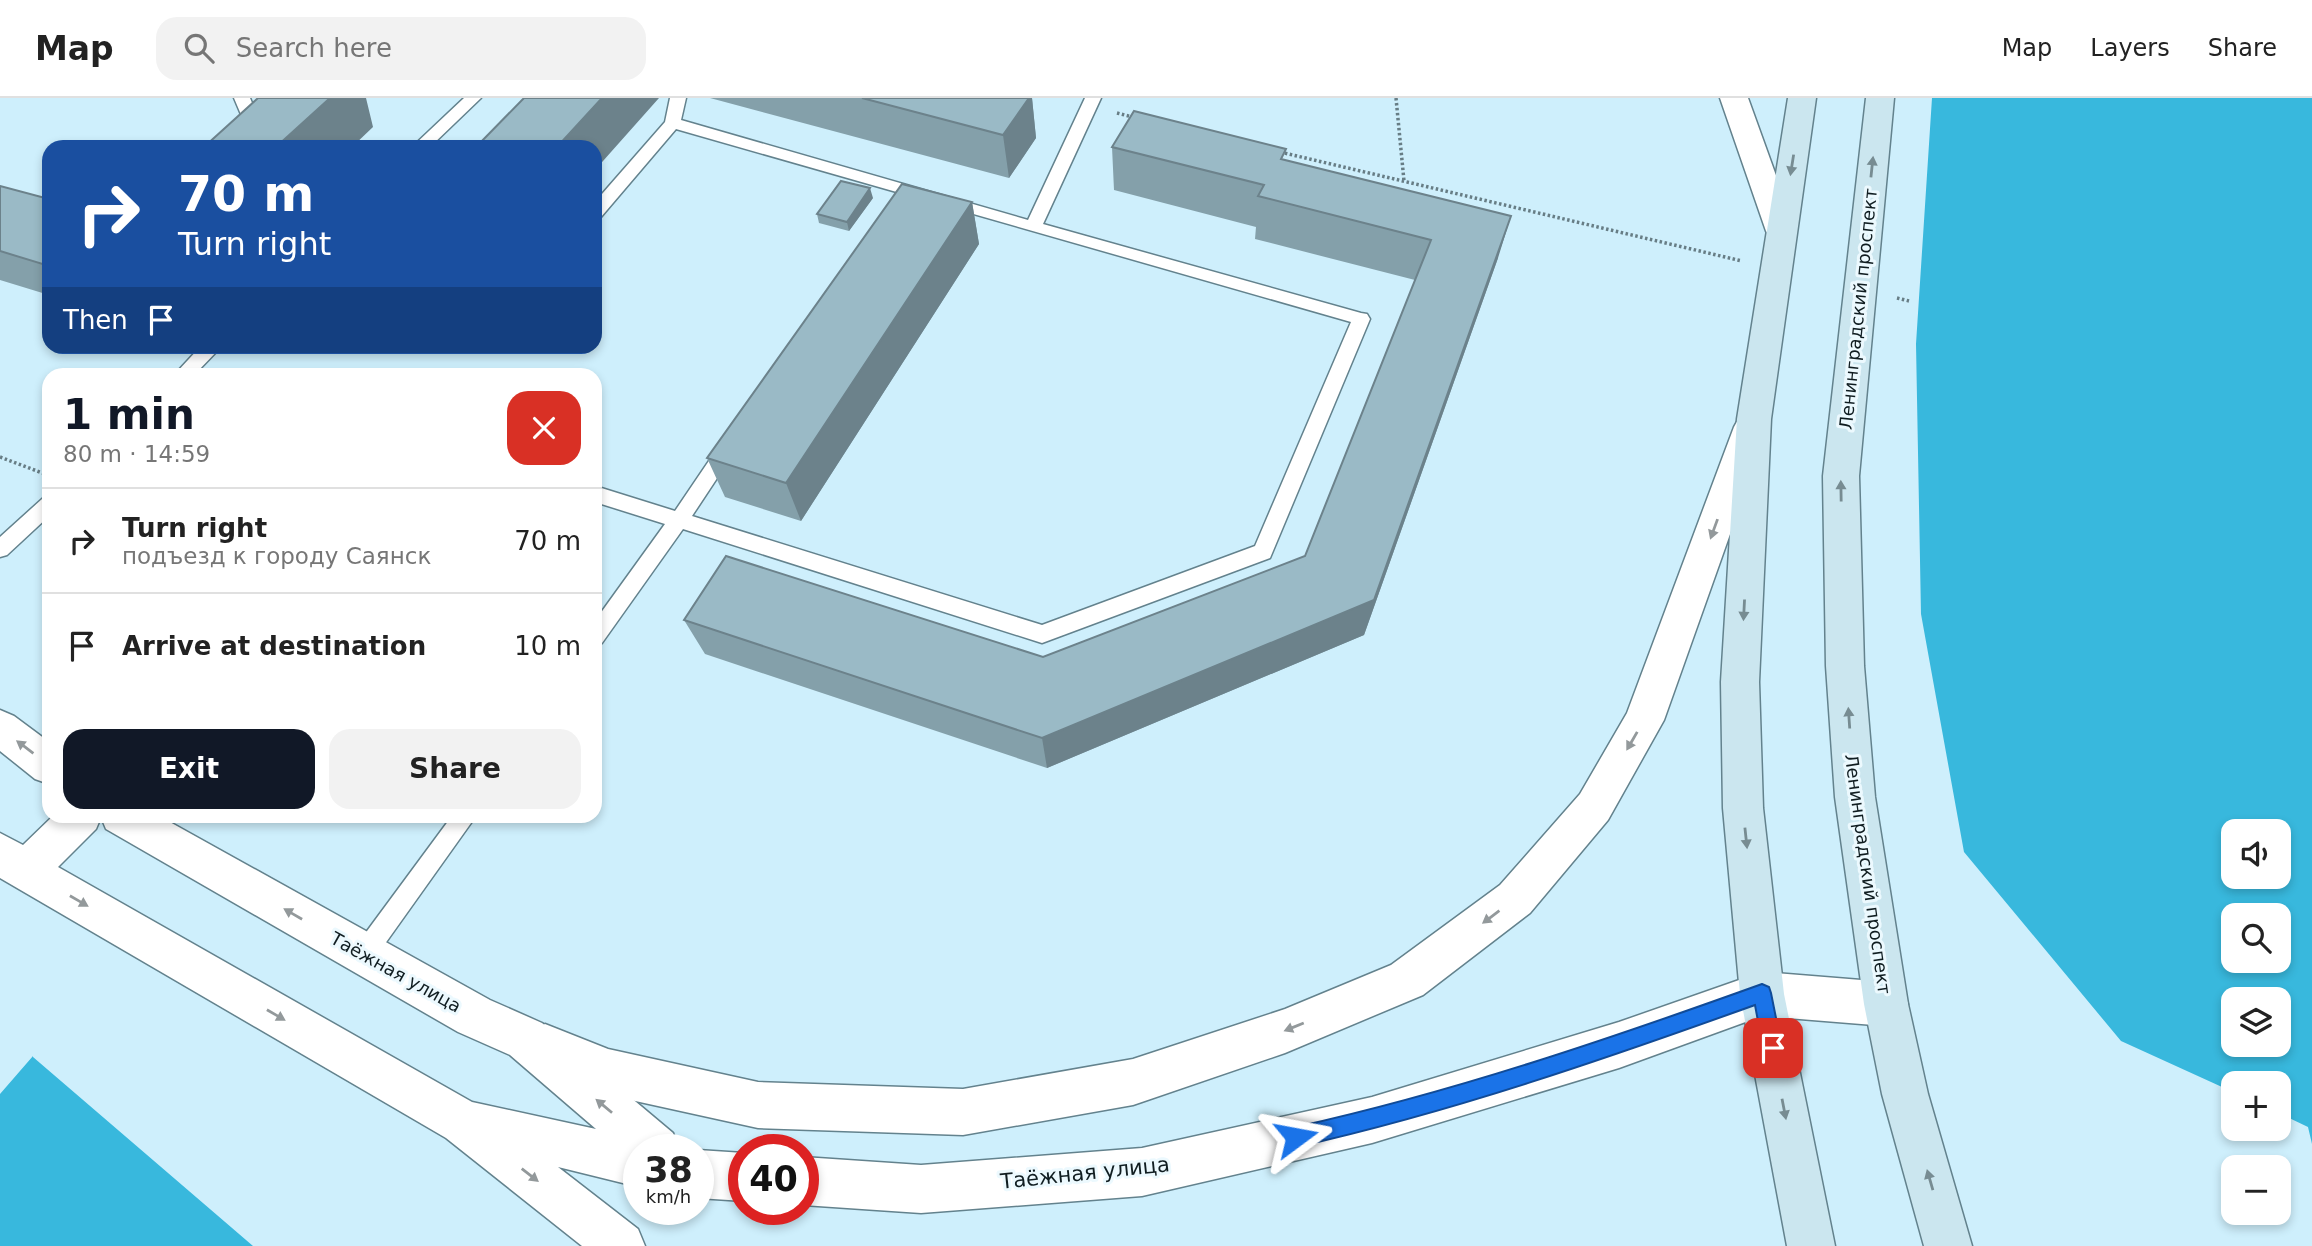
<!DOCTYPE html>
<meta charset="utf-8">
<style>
:root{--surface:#fff;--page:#f2f2f2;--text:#222;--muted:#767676;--line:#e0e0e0;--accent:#111827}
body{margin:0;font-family:"DejaVu Sans",sans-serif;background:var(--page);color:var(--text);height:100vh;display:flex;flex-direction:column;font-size:26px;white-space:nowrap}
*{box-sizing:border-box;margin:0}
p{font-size:23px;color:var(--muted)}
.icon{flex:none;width:38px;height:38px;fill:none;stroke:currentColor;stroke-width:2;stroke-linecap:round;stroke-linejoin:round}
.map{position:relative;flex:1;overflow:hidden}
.details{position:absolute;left:42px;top:270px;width:560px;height:455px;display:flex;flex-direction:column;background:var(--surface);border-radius:21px;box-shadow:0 4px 10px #0003}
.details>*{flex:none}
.top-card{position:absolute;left:42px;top:42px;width:560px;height:214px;border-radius:21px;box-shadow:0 4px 10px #0003;background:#1a4fa0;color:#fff;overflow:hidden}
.tools{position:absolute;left:2221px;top:721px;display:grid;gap:14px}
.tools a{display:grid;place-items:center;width:70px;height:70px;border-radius:14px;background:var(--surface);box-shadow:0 4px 10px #0003;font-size:35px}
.speed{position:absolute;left:623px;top:1036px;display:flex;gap:14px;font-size:35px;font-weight:700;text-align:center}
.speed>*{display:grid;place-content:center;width:91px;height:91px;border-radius:50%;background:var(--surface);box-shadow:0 4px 10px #0003;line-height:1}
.speed small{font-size:18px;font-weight:400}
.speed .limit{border:10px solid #d22;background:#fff;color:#111}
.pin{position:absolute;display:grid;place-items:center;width:60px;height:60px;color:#fff;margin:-30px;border-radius:14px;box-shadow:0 4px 10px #0006}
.me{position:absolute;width:77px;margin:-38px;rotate:77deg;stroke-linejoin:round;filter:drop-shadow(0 0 5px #0008)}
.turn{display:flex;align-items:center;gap:24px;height:147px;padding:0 21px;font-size:32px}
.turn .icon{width:91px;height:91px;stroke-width:2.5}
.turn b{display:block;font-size:49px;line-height:60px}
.then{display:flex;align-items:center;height:66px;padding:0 21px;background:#0003;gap:14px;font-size:26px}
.round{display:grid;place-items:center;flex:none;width:74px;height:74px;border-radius:21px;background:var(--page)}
.head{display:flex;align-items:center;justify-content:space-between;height:119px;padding:0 21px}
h1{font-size:42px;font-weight:800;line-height:52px;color:var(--accent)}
.cta{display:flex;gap:14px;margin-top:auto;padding:14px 21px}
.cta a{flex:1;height:80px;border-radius:21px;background:var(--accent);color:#fff;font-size:28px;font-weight:800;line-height:80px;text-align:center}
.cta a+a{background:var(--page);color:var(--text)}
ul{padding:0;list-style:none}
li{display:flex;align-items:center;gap:21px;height:105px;padding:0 21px;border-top:2px solid var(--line)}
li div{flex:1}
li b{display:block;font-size:26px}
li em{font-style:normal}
header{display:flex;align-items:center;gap:42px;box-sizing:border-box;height:98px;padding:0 35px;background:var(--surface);border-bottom:2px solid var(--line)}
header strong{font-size:33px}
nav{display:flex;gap:38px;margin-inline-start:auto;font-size:24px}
.search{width:490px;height:63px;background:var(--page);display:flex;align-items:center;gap:18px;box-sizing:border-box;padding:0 24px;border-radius:21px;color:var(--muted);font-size:26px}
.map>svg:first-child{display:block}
.forest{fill:#38b8dd;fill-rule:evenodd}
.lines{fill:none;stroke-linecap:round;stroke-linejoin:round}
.service-casing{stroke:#63828d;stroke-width:3}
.minor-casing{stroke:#63828d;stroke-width:3}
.tertiary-casing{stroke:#63828d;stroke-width:3}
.secondary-casing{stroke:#63828d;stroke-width:3}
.path{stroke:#677d85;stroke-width:3.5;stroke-dasharray:2.5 2.5;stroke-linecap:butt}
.service{fill:#fff;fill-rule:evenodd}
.minor{fill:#fff;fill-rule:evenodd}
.tertiary{fill:#fff;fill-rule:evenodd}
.secondary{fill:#cbe6ef;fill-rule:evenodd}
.wall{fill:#84a0aa}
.shaded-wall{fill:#6c828b}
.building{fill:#9abac6;stroke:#6c828b;stroke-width:2}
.oneway{fill:#778c92}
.oneway2{fill:#93999b}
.route{fill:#1a73e8;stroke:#114b97;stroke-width:2}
.labels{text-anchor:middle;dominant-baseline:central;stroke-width:6;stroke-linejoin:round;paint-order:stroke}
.street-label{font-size:18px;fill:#101d21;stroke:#ecf9fe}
.near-street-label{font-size:21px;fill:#101d21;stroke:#ecf9fe}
</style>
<header>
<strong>Map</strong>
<div class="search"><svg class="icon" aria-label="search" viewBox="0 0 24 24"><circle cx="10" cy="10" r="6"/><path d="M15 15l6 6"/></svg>Search here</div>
<nav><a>Map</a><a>Layers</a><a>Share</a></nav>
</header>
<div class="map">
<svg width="2312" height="1148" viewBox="0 0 2312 1148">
<rect width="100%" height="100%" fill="#ceeffc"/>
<!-- forest -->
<path class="forest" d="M1932,0H2312V1046L2308,1029L2279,1015L2278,985H2233V994L2121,943L1964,754L1921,516L1916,246ZM2233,733H2278V779H2233ZM2233,817H2278V863H2233ZM2233,901H2278V947H2233Z
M33,958V959L253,1148H0V996Z"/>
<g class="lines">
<defs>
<path id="service" d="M234,0H250L264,34L249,49H231L248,33Z
M464,0H481L430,49H412Z
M670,0H686L681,22L1028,122L1085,0H1101L1043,126L1361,215L1367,216L1370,221L1270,460L1042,545L683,431L602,545L595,548V523L665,426L595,404V388L675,413L721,345L728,343L735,345L737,350L692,418L1042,527L1255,448L1351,224L676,31L601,119L595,121V104L665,24Z
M201,248H222L195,276H175Z
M49,398V418L7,457L0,459V439L42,401Z
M452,718H476L372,864L364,868L356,864L352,856L356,848Z"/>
<path id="minor" d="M1720,0H1748L1796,133L1792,140L1781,144L1770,140L1766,133Z
M1751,316L1763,320L1768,329L1664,622L1608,722L1530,815L1423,897L1285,955L1133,1007L963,1037L758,1030L608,997L529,965L522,949L529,933L545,926L608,951L758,984L963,991L1133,961L1285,911L1391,867L1500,787L1580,696L1627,615L1734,329L1739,320Z"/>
<path id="tertiary" d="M0,612L14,618L49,644V686L35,681L0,653Z
M53,718H159L490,902L542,925L673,1035L679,1052H639V1089L558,1069L638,1131L645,1148H582L446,1040L0,780V735L23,747ZM101,719L106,731L458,934L510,957L596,1031L472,1004L58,769L96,731Z
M1762,874L1886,884L1902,890L1908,906L1902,922L1886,928L1762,918L1619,970L1372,1045L1142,1098L921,1115L803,1107V1059L921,1067L1142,1050L1372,999L1619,924Z
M698,1052L744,1055V1103L698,1100Z"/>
<path id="secondary" d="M1788,0H1816L1771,321L1759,584L1763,710L1784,896L1835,1148H1787L1740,896L1723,710L1721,584L1737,321Z
M1866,0H1894L1859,378L1864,568L1875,699L1908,906L1928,996L1972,1148H1924L1882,996L1864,906L1835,699L1826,568L1823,378Z"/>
</defs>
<!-- service casing -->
<use href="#service" class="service-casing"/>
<!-- minor casing -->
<use href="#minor" class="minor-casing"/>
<!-- tertiary casing -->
<use href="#tertiary" class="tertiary-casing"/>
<!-- secondary casing -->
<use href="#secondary" class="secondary-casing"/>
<!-- path -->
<path class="path" d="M1396,0L1404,83
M1117,15L1136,20
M1280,54L1742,163
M1897,200L1909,203
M0,359L45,376"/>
<!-- service -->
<use href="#service" class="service"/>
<!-- minor -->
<use href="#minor" class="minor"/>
<!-- tertiary -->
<use href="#tertiary" class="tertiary"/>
<!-- secondary -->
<use href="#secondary" class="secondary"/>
</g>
<!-- wall -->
<path class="wall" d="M710,0H1032L1036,40L1009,80Z
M1112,49L1285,62L1498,160L1364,537L1047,670L705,556L684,522L1043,559L1305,458L1415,182L1255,141L1256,129L1114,92Z
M0,88L49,101V197L0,182Z
M873,100L849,133L819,125L817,116Z
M972,104L979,146L801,423L725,399L707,360Z"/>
<!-- shaded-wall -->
<path class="shaded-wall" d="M330,0H366L373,29L352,49H276Z
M602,0H659L595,72V49H557Z
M1029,0H1032L1036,40L1009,80L1003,37Z
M870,90L873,100L849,133L847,124Z
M972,104L979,146L801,423L786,385Z
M1511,118L1498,160L1364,537L1047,670L1042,640L1374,502Z"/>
<!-- building -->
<path class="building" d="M258,0H330L276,49H204Z
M524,0H602L557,49H476Z
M862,0H1029L1003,37Z
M1134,13L1286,51L1281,61L1511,118L1374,502L1042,640L684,522L726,458L1043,559L1305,458L1431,142L1258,98L1264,87L1112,49Z
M841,83L870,90L847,124L817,116Z
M902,86L972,104L786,385L707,360Z
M0,88L49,101V168L0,153Z"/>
<!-- one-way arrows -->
<defs><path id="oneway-solid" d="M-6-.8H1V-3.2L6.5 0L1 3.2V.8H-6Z" transform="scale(1.75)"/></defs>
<g class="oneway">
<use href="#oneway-solid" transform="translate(1792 67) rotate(99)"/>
<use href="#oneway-solid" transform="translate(1872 69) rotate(-84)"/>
<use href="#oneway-solid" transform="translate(1841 393) rotate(-91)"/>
<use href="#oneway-solid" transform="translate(1744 512) rotate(93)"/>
<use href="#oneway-solid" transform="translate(1849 620) rotate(-94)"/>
<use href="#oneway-solid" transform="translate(1746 740) rotate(84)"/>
<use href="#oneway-solid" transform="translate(1784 1011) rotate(79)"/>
<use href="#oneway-solid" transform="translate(1930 1082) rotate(-106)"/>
</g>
<g class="oneway2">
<use href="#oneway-solid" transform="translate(1714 431) rotate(110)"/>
<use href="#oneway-solid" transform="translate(1632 643) rotate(120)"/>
<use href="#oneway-solid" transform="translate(25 649) rotate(-143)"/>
<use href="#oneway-solid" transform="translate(79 803) rotate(30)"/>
<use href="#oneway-solid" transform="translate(293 816) rotate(-150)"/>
<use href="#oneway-solid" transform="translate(1491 819) rotate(143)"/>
<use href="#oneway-solid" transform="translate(276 917) rotate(30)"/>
<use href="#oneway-solid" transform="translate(1294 929) rotate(158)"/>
<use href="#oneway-solid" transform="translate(604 1008) rotate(-140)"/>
<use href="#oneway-solid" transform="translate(530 1077) rotate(38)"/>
</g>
<!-- route -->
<path class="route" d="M1762,886L1769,889L1771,895L1782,950L1779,957L1773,959L1766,957L1763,950L1755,907C1605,961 1452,1014 1296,1049L1289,1046L1286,1039L1289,1032L1296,1029C1454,994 1609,941 1762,886Z"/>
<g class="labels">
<!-- street labels -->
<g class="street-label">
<text transform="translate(1858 211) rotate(-84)">Ленинградский проспект</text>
<text transform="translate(1868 776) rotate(82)">Ленинградский проспект</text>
<text transform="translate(396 874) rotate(29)">Таёжная улица</text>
</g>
<!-- near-street labels -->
<g class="near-street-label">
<text transform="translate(1085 1075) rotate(-6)">Таёжная улица</text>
</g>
</g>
</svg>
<div class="tools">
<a><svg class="icon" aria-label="sound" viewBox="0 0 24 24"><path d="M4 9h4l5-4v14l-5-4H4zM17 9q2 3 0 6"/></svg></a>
<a><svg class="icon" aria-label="search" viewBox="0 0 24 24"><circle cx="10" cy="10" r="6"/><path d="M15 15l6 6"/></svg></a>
<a><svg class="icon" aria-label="layers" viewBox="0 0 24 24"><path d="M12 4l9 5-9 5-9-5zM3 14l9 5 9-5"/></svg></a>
<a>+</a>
<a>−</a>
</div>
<div class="speed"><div>38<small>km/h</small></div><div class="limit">40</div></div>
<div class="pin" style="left:1773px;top:950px;background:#d93025"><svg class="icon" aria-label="arrive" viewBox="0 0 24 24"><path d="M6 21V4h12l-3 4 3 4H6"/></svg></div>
<svg class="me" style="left:1296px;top:1039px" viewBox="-20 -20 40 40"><path d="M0-17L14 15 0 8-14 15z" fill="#1a73e8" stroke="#fff" stroke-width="4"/></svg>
<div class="top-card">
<div class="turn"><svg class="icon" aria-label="right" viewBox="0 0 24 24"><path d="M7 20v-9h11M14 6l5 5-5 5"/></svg><div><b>70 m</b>Turn right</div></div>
<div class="then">Then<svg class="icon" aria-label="arrive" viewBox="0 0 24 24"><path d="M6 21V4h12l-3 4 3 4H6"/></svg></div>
</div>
<section class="details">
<div class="head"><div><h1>1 min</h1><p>80 m · 14:59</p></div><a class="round" style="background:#d93025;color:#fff"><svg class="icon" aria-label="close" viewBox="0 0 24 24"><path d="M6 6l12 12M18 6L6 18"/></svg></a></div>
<ul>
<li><svg class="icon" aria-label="right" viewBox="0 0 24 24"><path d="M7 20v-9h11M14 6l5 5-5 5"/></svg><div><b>Turn right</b><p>подъезд к городу Саянск</p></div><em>70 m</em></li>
<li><svg class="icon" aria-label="arrive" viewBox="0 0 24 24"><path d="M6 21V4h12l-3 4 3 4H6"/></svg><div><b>Arrive at destination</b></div><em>10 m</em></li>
</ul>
<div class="cta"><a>Exit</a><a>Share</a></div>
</section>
</div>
